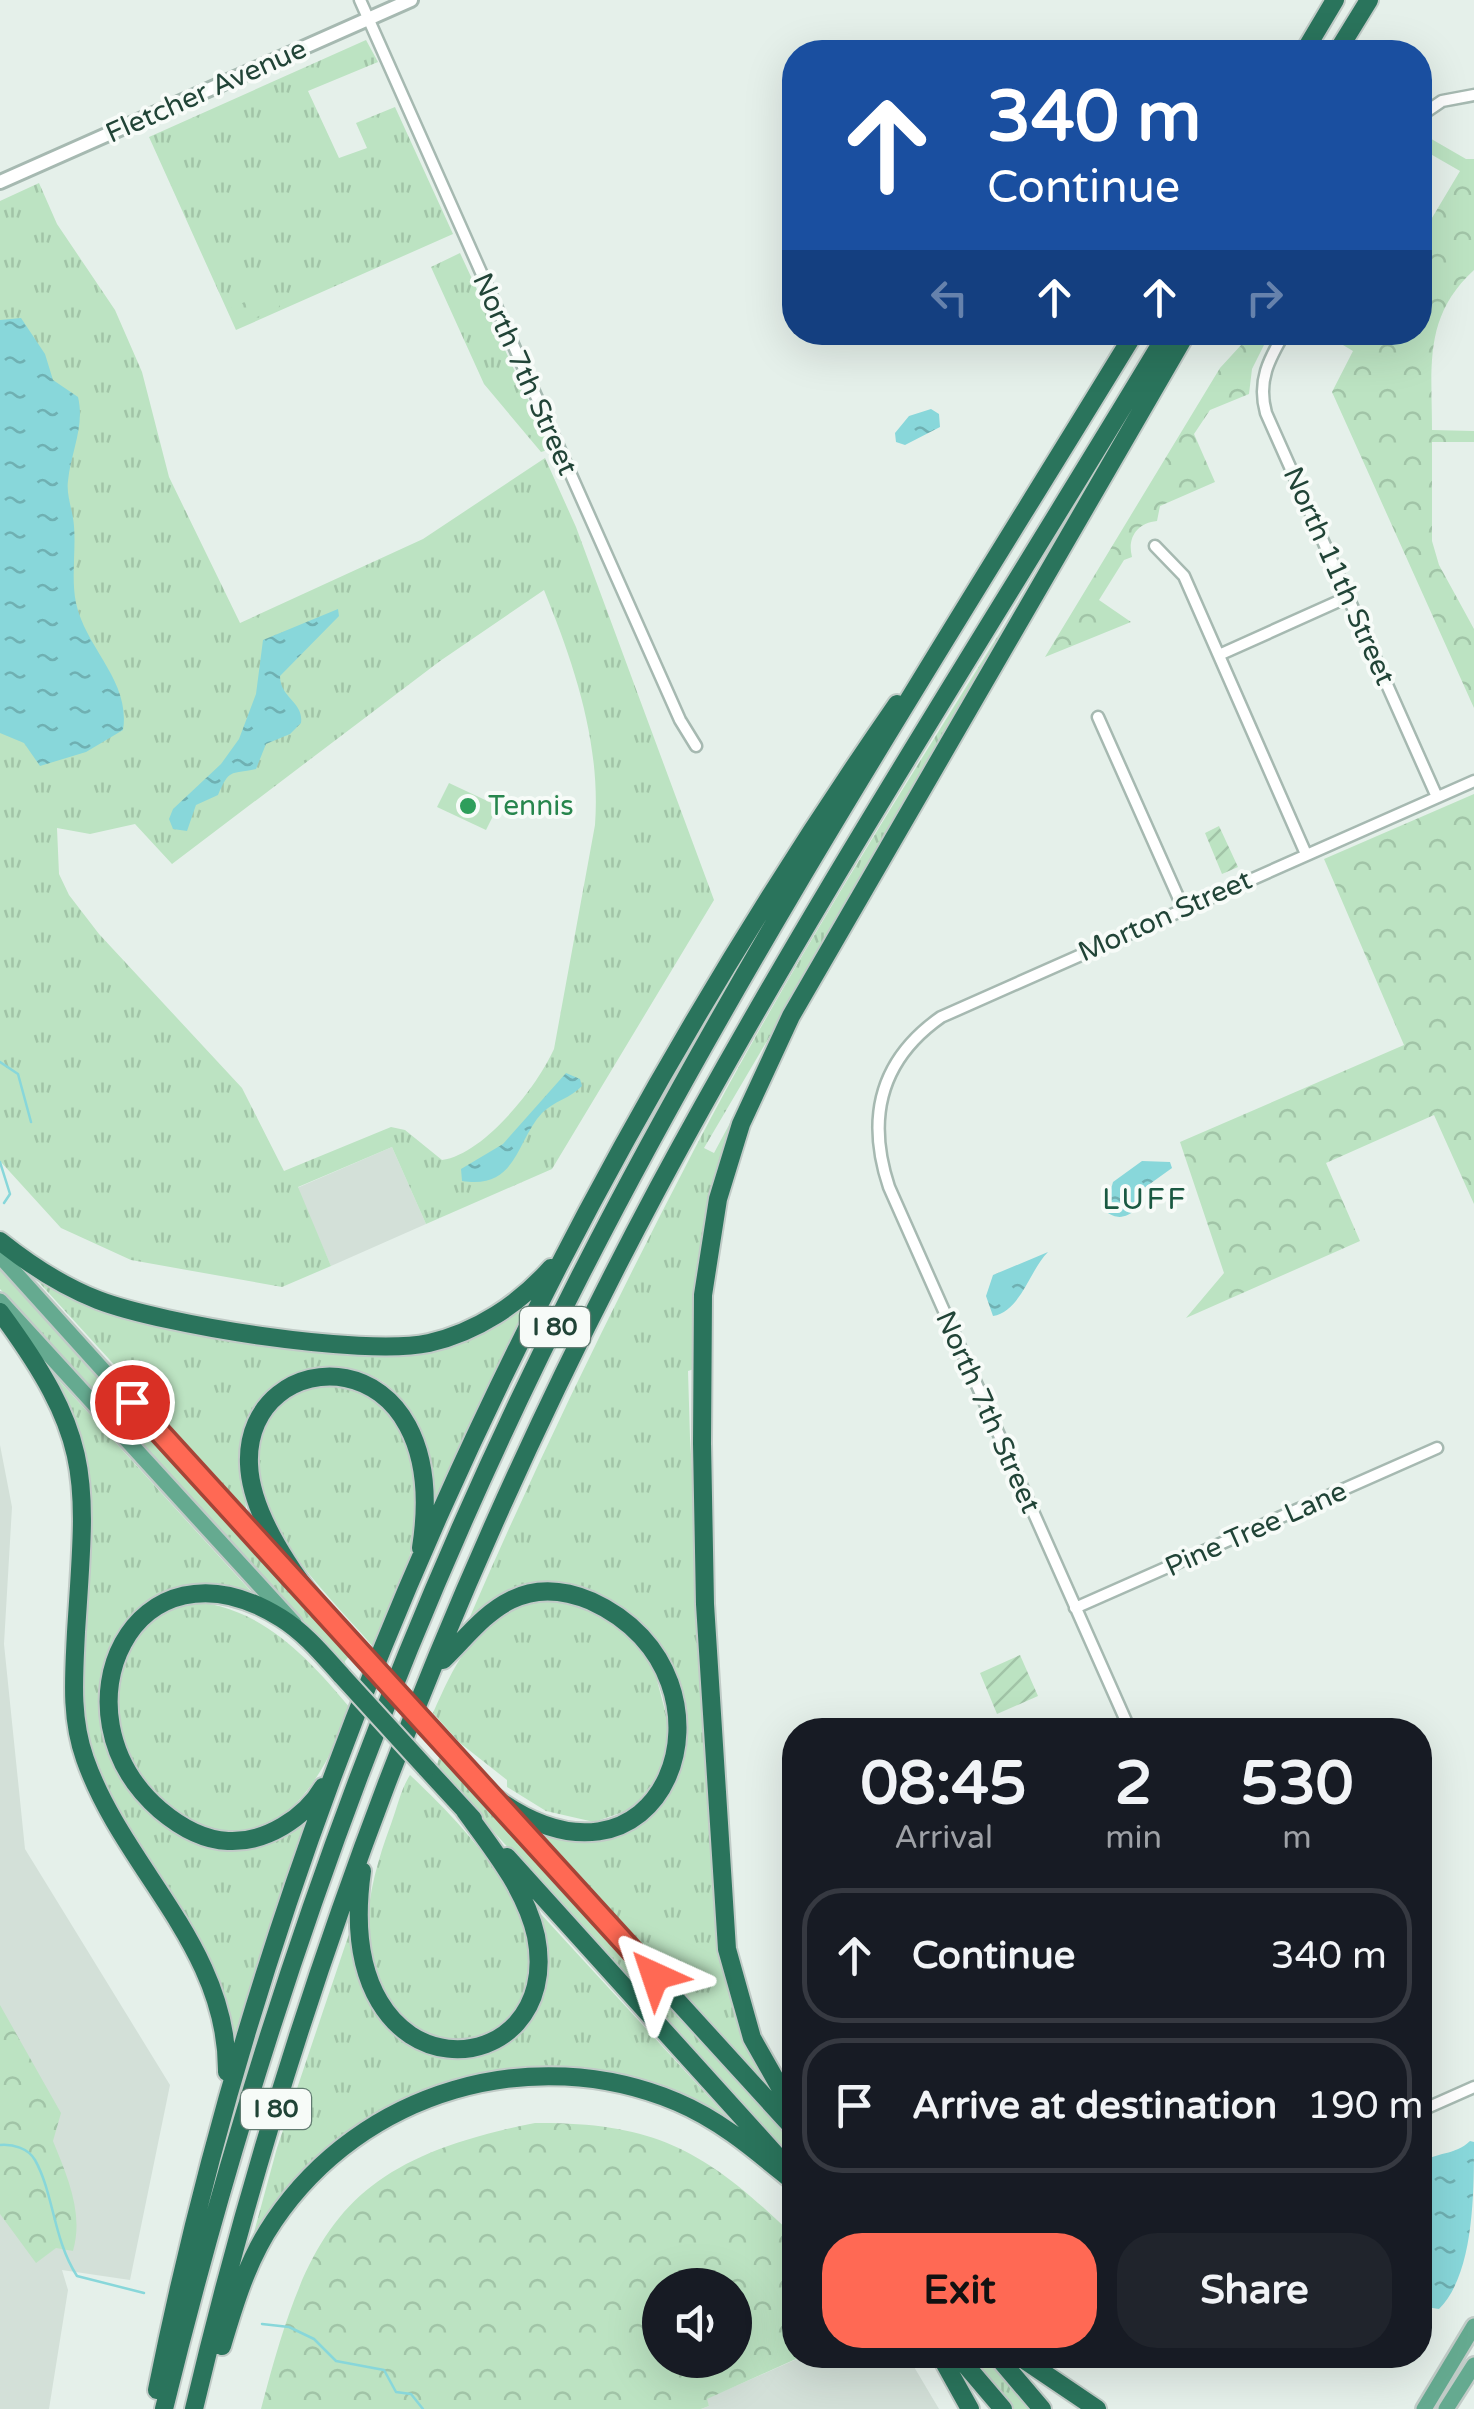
<!DOCTYPE html>
<style>
:root{--surface:#171b24;--page:#20242c;--text:#f1f3f6;--muted:#9ea1a6;--line:#363941;--accent:#ff6954}
body{margin:0;font-family:"Varela Round",sans-serif;background:var(--page);color:var(--text);height:100vh;display:flex;flex-direction:column;font-size:38px;white-space:nowrap}
*{box-sizing:border-box;margin:0}
p{font-size:32px;color:var(--muted)}
.icon{flex:none;width:55px;height:55px;fill:none;stroke:currentColor;stroke-width:2;stroke-linecap:round;stroke-linejoin:round}
.map{position:relative;flex:1;overflow:hidden}
.panel{position:absolute;left:782px;top:1718px;width:650px;height:650px;display:flex;flex-direction:column;background:var(--surface);border-radius:40px;box-shadow:0 10px 40px #0002}
.panel>*{flex:none}
.top-card{position:absolute;left:782px;top:40px;width:650px;height:305px;border-radius:40px;box-shadow:0 10px 40px #0002;background:#1a4fa0;color:#fff;overflow:hidden}
.tools{position:absolute;left:642px;top:2268px;display:grid;gap:20px}
.tools a{display:grid;place-items:center;width:110px;height:110px;border-radius:50%;background:var(--surface);box-shadow:0 10px 40px #0002;font-size:50px}
.pin{position:absolute;display:grid;place-items:center;width:85px;height:85px;color:#fff;margin:-42px;border:5px solid #fff;border-radius:50%;box-shadow:0 2px 10px #0007}
.me{position:absolute;width:110px;margin:-55px;rotate:318deg;stroke-linejoin:round;filter:drop-shadow(0 0 8px #0008)}
.turn{display:flex;align-items:center;gap:35px;height:210px;padding:0 40px;font-size:45px}
.turn .icon{width:130px;height:130px;stroke-width:2.5}
.turn b{display:block;font-size:70px;line-height:85px}
.lanes{display:flex;align-items:center;height:95px;padding:0 40px;background:#0003;justify-content:center;gap:50px;direction:ltr}
.lanes .off{opacity:.35}
.eta{display:flex;justify-content:space-evenly;align-items:center;height:170px;text-align:center}
.eta b{font-size:60px;font-weight:700;line-height:70px}
.button{display:flex;gap:20px;margin-top:auto;padding:20px 40px}
.button a{flex:1;height:115px;border-radius:40px;background:var(--accent);color:#111;font-size:40px;font-weight:700;line-height:115px;text-align:center}
.button a+a{background:var(--page);color:var(--text)}
ul{padding:0;list-style:none}
li{display:flex;align-items:center;gap:30px;height:135px;margin:0 20px 15px;padding:0 20px;border:5px solid var(--line);border-radius:40px}
li div{flex:1}
li b{display:block;font-size:38px}
li em{font-style:normal}
.map>svg:first-child{display:block}
.built{fill:#d3e0d8}
.grass{fill:url(#grass-tufts);fill-rule:evenodd}
.forest{fill:url(#forest-crowns);fill-rule:evenodd}
.garden{fill:url(#garden-furrows)}
.pitch{fill:#bce3c2}
.water{fill:url(#water-ripples)}
.lines{fill:none;stroke-linecap:round;stroke-linejoin:round}
.stream{stroke:#88d7da;stroke-width:2.5}
.minor-casing{stroke:#a6b9b1;stroke-width:15}
.tertiary-casing{stroke:#a6b9b1;stroke-width:18}
.primary-casing{stroke:#c1cbc7;stroke-width:20}
.motorway-casing{stroke:#c1cbc7;stroke-width:22}
.minor{stroke:#fff;stroke-width:10}
.tertiary{stroke:#fff;stroke-width:12}
.primary{stroke:#65aa90;stroke-width:15}
.motorway{stroke:#2a745c;stroke-width:18}
.motorway-bridge-casing{stroke:#c1cbc7;stroke-width:22;stroke-linecap:butt}
.motorway-bridge{stroke:#2a745c;stroke-width:18}
.route-casing{stroke:#a64437;stroke-width:25}
.route{stroke:#ff6954;stroke-width:18}
.leisure-dot{fill:#2e9e5b;stroke:#f7fbf8;stroke-width:4}
.labels{text-anchor:middle;dominant-baseline:central;stroke-width:8;stroke-linejoin:round;paint-order:stroke}
.shield{fill:#f7fbf8;stroke:#617b71;stroke-width:2.5}
.shield-label{font-size:25px;font-weight:bold;fill:#214437}
.street-label{font-size:28px;fill:#214437;stroke:#f7fbf8}
.leisure-label{font-size:28px;fill:#27864d;stroke:#f7fbf8;text-anchor:start}
.neighbourhood-label{font-size:30px;letter-spacing:2.5px;fill:#1a5942;stroke:#f7fbf8}
</style>
<div class="map">
<svg width="1474" height="2409" viewBox="0 0 1474 2409">
<defs>
<pattern id="grass-tufts" width="24" height="20" patternUnits="userSpaceOnUse" patternTransform="scale(2.5)"><rect width="24" height="20" fill="#bce3c2"/><path d="M3 7l-1-3M5 7V3M7 7l1-3M15 17l-1-3M17 17v-4M19 17l1-3" fill="none" stroke="#a1c4a7"/></pattern>
<pattern id="forest-crowns" width="20" height="18" patternUnits="userSpaceOnUse" patternTransform="scale(2.5)"><rect width="20" height="18" fill="#bce3c2"/><path d="M2 6a3 3 0 1 1 6 0M12 15a3 3 0 1 1 6 0" fill="none" stroke="#a1c4a7"/></pattern>
<pattern id="garden-furrows" width="10" height="10" patternUnits="userSpaceOnUse" patternTransform="scale(2.5)"><rect width="10" height="10" fill="#bce3c2"/><path d="M-1 1l2-2M0 10L10 0M9 11l2-2" fill="none" stroke="#a1c4a7"/></pattern>
<pattern id="water-ripples" width="26" height="14" patternUnits="userSpaceOnUse" patternTransform="scale(2.5)"><rect width="26" height="14" fill="#88d7da"/><path d="M2 4q2-2 4 0t4 0M15 11q2-2 4 0t4 0" fill="none" stroke="#6fb0b2"/></pattern>
</defs>
<rect width="100%" height="100%" fill="#e5f0ea"/>
<!-- built -->
<path class="built" d="M392,1147L426,1224L331,1266L297,1188Z
M0,1445L12,1507L4,1644L25,1849L170,2085L130,2280L62,2270L68,2290L49,2409H0Z
M796,2355H907L939,2409H701L709,2406L706,2399L797,2359Z"/>
<!-- grass -->
<path class="grass" d="M366,40L378,62L308,91L339,158L367,148L356,123L395,107L453,234L236,330L149,137Z
M39,183L57,224L115,310L142,372L169,477L240,623L423,539L545,458L576,527L714,900L552,1169L426,1224L392,1147L298,1187L331,1266L282,1287L131,1260L61,1228L0,1161V201ZM544,590C574,664 601,743 595,825L554,1049C537,1087 484,1154 442,1160L405,1130L391,1127L284,1171L242,1088L99,934L69,895L59,874L57,828L90,834L135,824L172,864L440,661Z
M460,253L551,449L541,452L484,384L431,267Z
M1064,529L1067,531L704,1148L714,1153L730,1123L735,1126L694,1369L688,1371L690,1438L717,1883L769,2087L519,1813C559,1831 564,1828 607,1823C618,1821 635,1822 644,1817C741,1768 633,1489 469,1619C538,1459 615,1302 695,1148C806,936 939,733 1064,529Z
M0,1266L351,1654L345,1661L346,1669L0,1289Z
M24,1266L130,1314L410,1348L536,1292L430,1517C440,1465 413,1371 347,1371C326,1371 299,1383 279,1388L243,1469L246,1509Z
M53,1374L268,1610C247,1600 227,1589 203,1586C153,1581 101,1630 103,1681C103,1694 108,1707 110,1719C116,1749 119,1773 139,1798C161,1825 193,1834 224,1847L311,1812L230,2060L223,2017L103,1791L80,1732L87,1508Z
M334,1381L388,1404C396,1421 411,1441 415,1460C430,1528 398,1588 375,1649C330,1595 221,1499 267,1423C285,1393 302,1389 334,1381Z
M539,1597L590,1607L634,1642L654,1669L668,1722L667,1752L661,1773L632,1809L594,1822L546,1811L507,1787V1780L460,1743L433,1713C460,1652 476,1622 539,1597Z
M179,1601C256,1601 304,1653 351,1709C334,1746 319,1784 287,1812C176,1910 29,1660 179,1601Z
M441,1751L795,2141V2165L436,1768Z
M410,1775C463,1825 558,1921 522,1999C515,2015 500,2029 484,2035C463,2043 430,2043 410,2030C405,2026 400,2017 396,2012C351,1956 368,1886 391,1824C397,1808 401,1789 410,1775Z
M539,1912L741,2132L709,2112L525,2071L368,2123L250,2247L277,2148L353,1922C356,1959 364,2017 401,2036C418,2044 438,2048 455,2054L525,2020Z
M965,2355H988L1034,2409H1012Z"/>
<!-- forest -->
<path class="forest" d="M1421,133L1466,159H1474V270C1423,317 1432,366 1432,430L1474,431V442H1432V541L1439,565L1474,629V708L1332,392L1353,351L1323,333H1339L1356,343L1364,333L1420,332V238L1460,171L1420,148Z
M272,290L280,307L238,325L231,308Z
M1253,332L1270,333L1252,369L1249,394L1210,410L1194,434L1215,482L1160,506L1157,521C1137,523 1127,538 1132,557L1124,560L1099,600L1131,622L1045,657L1220,368Z
M1474,794V1204L1434,1115L1326,1163L1360,1241L1186,1318L1224,1273L1180,1142L1404,1045L1324,859Z
M0,2005L61,2113L53,2141C67,2176 84,2213 73,2251L56,2248L36,2263L0,2214Z
M535,2123C659,2122 708,2153 795,2237L798,2358L707,2399L709,2406L701,2409H261C308,2229 343,2161 535,2123ZM660,2285H735V2360H660Z"/>
<!-- garden -->
<path class="garden" d="M1219,826L1238,867L1222,874L1205,833Z
M1020,1655L1038,1696L997,1714L980,1673Z"/>
<!-- pitch -->
<path class="pitch" d="M449,783L498,806L486,830L437,807Z"/>
<!-- water -->
<path class="water" d="M21,318L45,354L53,380L78,397C85,426 71,452 68,481C66,495 73,511 74,526C76,551 71,579 76,603C86,649 131,681 123,730L86,752L40,766L24,743L0,733V320Z
M931,409L939,414L940,427L905,445L896,442L895,433L909,416Z
M338,609L339,616L280,676C280,698 304,702 301,723L290,734L266,744L256,769C229,775 230,768 218,795L196,805L187,831L173,829L169,819L173,809L221,764L239,739L256,694L263,640Z
M566,1073L580,1079L582,1086C571,1098 554,1101 542,1113C516,1141 517,1190 462,1181L461,1169L503,1144Z
M1142,1161L1170,1162L1172,1168L1140,1191L1138,1209C1125,1217 1119,1221 1105,1211L1113,1182Z
M1048,1252C1029,1271 1021,1311 993,1316L986,1296L993,1275Z
M1470,2141L1474,2142C1474,2194 1474,2274 1439,2309L1420,2306V2164C1436,2151 1455,2156 1470,2141Z"/>
<g class="lines">
<!-- stream -->
<path class="stream" d="M0,1062L18,1074L31,1122
M0,1162L10,1194L4,1203
M0,2145C13,2144 28,2148 35,2160C54,2194 53,2239 77,2276L144,2293
M262,2324L289,2327L314,2339L336,2361L384,2370L396,2392L411,2394L423,2409"/>
<defs>
<path id="minor" d="M360,0L680,720L696,746
M1420,116L1442,101L1474,95
M1285,332C1269,359 1257,381 1266,413L1437,797
M1155,546L1184,576L1306,854
M1219,655L1348,597
M1098,717L1183,908
M1075,1608L1437,1448
M1130,1730L889,1187C866,1118 880,1060 941,1017L1474,781
M1420,2111L1474,2087"/>
<path id="tertiary" d="M0,182L411,0"/>
<path id="primary" d="M0,1256L288,1575
M0,1301L294,1623
M1424,2409L1474,2326
M1446,2409L1474,2365"/>
<path id="motorway" d="M1304,52L1335,0
M1337,52L1369,0
M0,1241C30,1265 62,1286 98,1300C163,1325 363,1357 429,1343C477,1332 519,1304 551,1268
M0,1312C95,1441 86,1478 76,1632C74,1675 70,1717 85,1759C124,1870 228,1946 227,2072
M353,1646C313,1602 251,1525 249,1464C244,1340 455,1331 421,1548
M443,1660C465,1639 484,1613 511,1600C537,1587 565,1590 591,1601C757,1676 664,1936 481,1787
M444,1745L795,2130
M426,1768L473,1819
M323,1787C305,1818 265,1843 228,1841C203,1840 179,1826 160,1810C48,1713 133,1526 281,1618C305,1633 323,1655 342,1676
M507,1857L778,2157
M362,1871C329,2106 566,2088 536,1936C526,1890 492,1848 465,1811
M795,2114L752,2038L727,1949L705,1604L702,1443L703,1295L718,1199L741,1124L791,1016L1187,332
M222,2346C235,2302 248,2259 274,2221C362,2091 532,2041 677,2102C722,2121 757,2152 795,2183
M940,2355L970,2409
M957,2355L1003,2409
M996,2355L1042,2409
M1017,2355L1097,2409
M157,2390C279,1785 547,1210 897,704
M164,2409C260,2016 398,1631 583,1270C748,948 946,641 1135,332
M194,2409C294,1986 453,1572 658,1188C815,896 997,617 1168,332"/>
</defs>
<!-- minor casing -->
<use href="#minor" class="minor-casing"/>
<!-- tertiary casing -->
<use href="#tertiary" class="tertiary-casing"/>
<!-- primary casing -->
<use href="#primary" class="primary-casing"/>
<!-- motorway casing -->
<use href="#motorway" class="motorway-casing"/>
<!-- minor -->
<use href="#minor" class="minor"/>
<!-- tertiary -->
<use href="#tertiary" class="tertiary"/>
<!-- primary -->
<use href="#primary" class="primary"/>
<!-- motorway -->
<use href="#motorway" class="motorway"/>
<defs>
<path id="motorway-bridge" d="M353,1646L444,1745
M342,1676L426,1768"/>
</defs>
<!-- motorway-bridge casing -->
<use href="#motorway-bridge" class="motorway-bridge-casing"/>
<!-- motorway-bridge -->
<use href="#motorway-bridge" class="motorway-bridge"/>
</g>
<g class="lines">
<defs>
<path id="route" d="M132,1402L655,1976"/>
</defs>
<!-- route casing -->
<use href="#route" class="route-casing"/>
<!-- route -->
<use href="#route" class="route"/>
</g>
<!-- markers -->
<circle class="leisure-dot" cx="468" cy="806" r="10"/>
<g class="labels">
<!-- shield labels -->
<g class="shield">
<rect x="520" y="1307" width="70" height="40" rx="8"/>
<rect x="241" y="2089" width="70" height="40" rx="8"/>
</g>
<g class="shield-label">
<text x="555" y="1327">I 80</text>
<text x="276" y="2109">I 80</text>
</g>
<!-- street labels -->
<g class="street-label">
<text transform="translate(206 91) rotate(-24)">Fletcher Avenue</text>
<text transform="translate(525 374) rotate(66)">North 7th Street</text>
<text transform="translate(1339 576) rotate(66)">North 11th Street</text>
<text transform="translate(1165 916) rotate(-24)">Morton Street</text>
<text transform="translate(988 1412) rotate(66)">North 7th Street</text>
<text transform="translate(1256 1529) rotate(-24)">Pine Tree Lane</text>
</g>
<!-- leisure labels -->
<g class="leisure-label">
<text x="488" y="806">Tennis</text>
</g>
<!-- neighbourhood labels -->
<g class="neighbourhood-label">
<text x="1145" y="1199">LUFF</text>
</g>
</g>
</svg>
<div class="tools">
<a><svg class="icon" aria-label="sound" viewBox="0 0 24 24"><path d="M4 9h4l5-4v14l-5-4H4zM17 9q2 3 0 6"/></svg></a>
</div>
<div class="pin" style="left:132px;top:1402px;background:#d93025"><svg class="icon" aria-label="arrive" viewBox="0 0 24 24"><path d="M6 21V4h12l-3 4 3 4H6"/></svg></div>
<svg class="me" style="left:655px;top:1976px" viewBox="-20 -20 40 40"><path d="M0-17L14 15 0 8-14 15z" fill="#ff6954" stroke="#fff" stroke-width="4"/></svg>
<div class="top-card">
<div class="turn"><svg class="icon" aria-label="ahead" viewBox="0 0 24 24"><path d="M12 20V5M6 11l6-6 6 6"/></svg><div><b>340 m</b>Continue</div></div>
<div class="lanes"><svg class="icon off" aria-label="left" viewBox="0 0 24 24"><path d="M17 20v-9H6M10 6l-5 5 5 5"/></svg><svg class="icon" aria-label="ahead" viewBox="0 0 24 24"><path d="M12 20V5M6 11l6-6 6 6"/></svg><svg class="icon" aria-label="ahead" viewBox="0 0 24 24"><path d="M12 20V5M6 11l6-6 6 6"/></svg><svg class="icon off" aria-label="right" viewBox="0 0 24 24"><path d="M7 20v-9h11M14 6l5 5-5 5"/></svg></div>
</div>
<section class="panel">
<div class="eta">
<div><b>08:45</b><p>Arrival</p></div>
<div><b>2</b><p>min</p></div>
<div><b>530</b><p>m</p></div>
</div>
<ul>
<li><svg class="icon" aria-label="ahead" viewBox="0 0 24 24"><path d="M12 20V5M6 11l6-6 6 6"/></svg><div><b>Continue</b></div><em>340 m</em></li>
<li><svg class="icon" aria-label="arrive" viewBox="0 0 24 24"><path d="M6 21V4h12l-3 4 3 4H6"/></svg><div><b>Arrive at destination</b></div><em>190 m</em></li>
</ul>
<div class="button"><a>Exit</a><a>Share</a></div>
</section>
</div>
